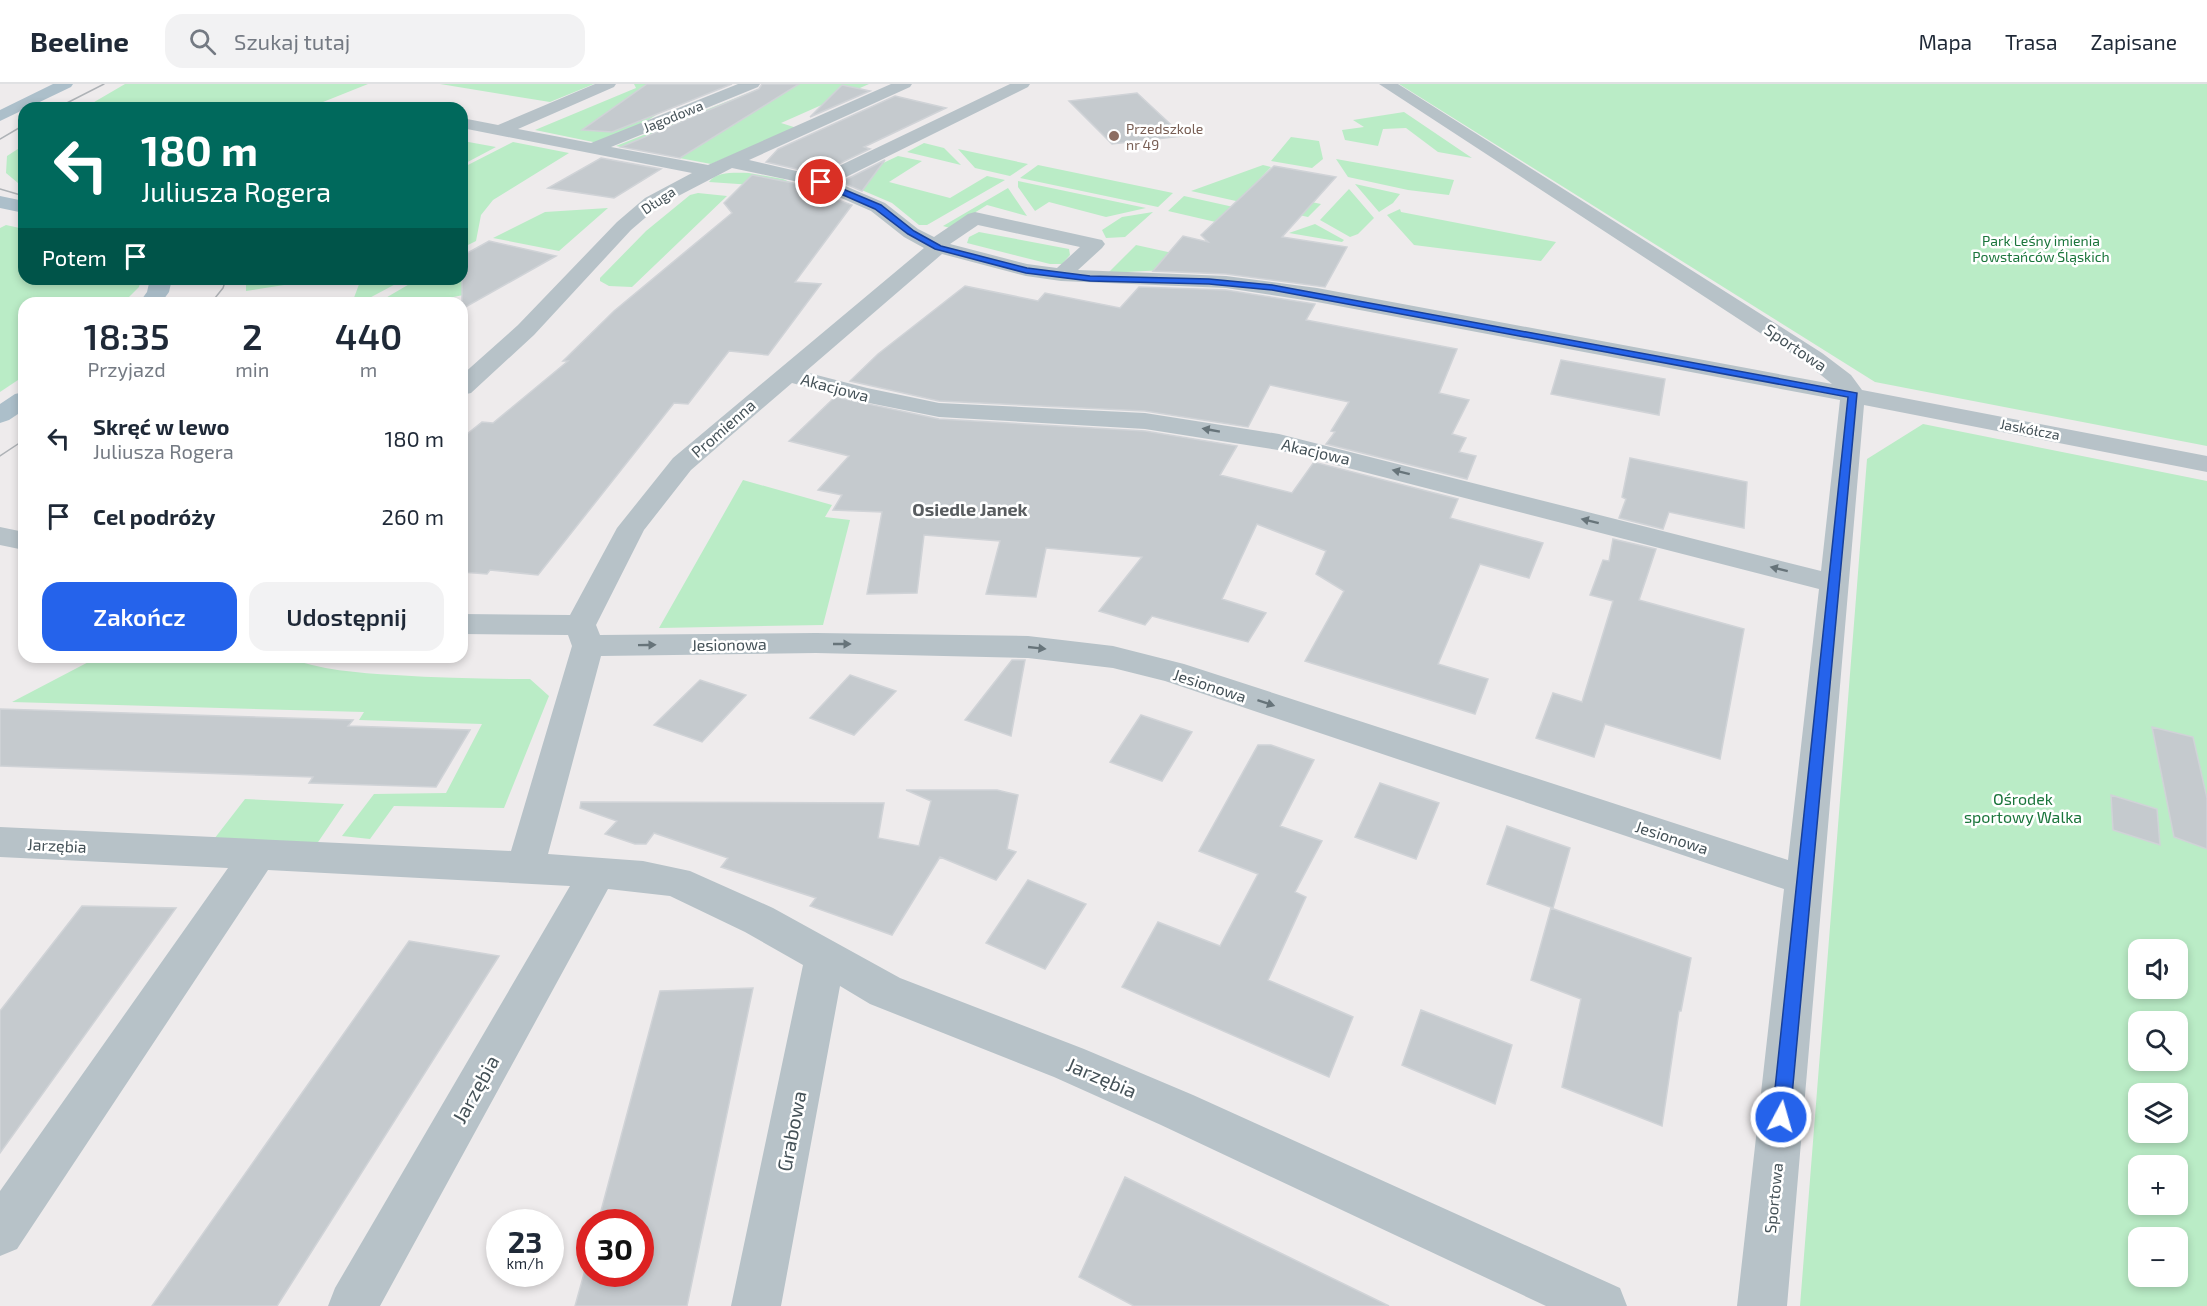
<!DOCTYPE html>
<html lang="pl">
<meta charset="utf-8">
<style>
:root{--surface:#fff;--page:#f2f2f3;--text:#1f2937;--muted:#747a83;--line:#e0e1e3;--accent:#2563eb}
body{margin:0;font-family:"Exo 2",sans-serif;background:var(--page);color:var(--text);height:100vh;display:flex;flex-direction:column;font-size:22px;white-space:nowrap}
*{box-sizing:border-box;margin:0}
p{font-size:20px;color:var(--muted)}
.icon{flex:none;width:33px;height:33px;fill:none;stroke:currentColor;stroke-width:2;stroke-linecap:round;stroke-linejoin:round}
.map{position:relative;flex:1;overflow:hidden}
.panel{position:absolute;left:18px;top:213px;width:450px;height:366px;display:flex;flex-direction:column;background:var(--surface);border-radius:18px;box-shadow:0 3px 9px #0003}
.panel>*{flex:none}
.banner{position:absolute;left:18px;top:18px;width:450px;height:183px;border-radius:18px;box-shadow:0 3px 9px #0003;background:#00695c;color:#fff;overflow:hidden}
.tools{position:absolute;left:2128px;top:855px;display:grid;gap:12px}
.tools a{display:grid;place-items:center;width:60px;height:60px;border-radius:12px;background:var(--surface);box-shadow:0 3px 9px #0003;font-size:30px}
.speed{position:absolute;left:486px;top:1125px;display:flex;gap:12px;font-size:30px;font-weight:700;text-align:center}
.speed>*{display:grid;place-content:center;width:78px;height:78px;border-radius:50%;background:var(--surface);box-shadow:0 3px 9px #0003;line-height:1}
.speed small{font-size:15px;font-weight:400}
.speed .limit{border:9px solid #d22;background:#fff;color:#111}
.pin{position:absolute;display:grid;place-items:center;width:51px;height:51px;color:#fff;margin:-26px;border:3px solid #fff;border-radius:50%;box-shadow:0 2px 6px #0007}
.me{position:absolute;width:66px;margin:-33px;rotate:6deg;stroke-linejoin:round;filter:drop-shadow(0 0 4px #0008)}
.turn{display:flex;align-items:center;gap:21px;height:126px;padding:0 24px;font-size:27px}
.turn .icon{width:78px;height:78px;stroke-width:2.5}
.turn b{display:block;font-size:42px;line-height:51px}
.then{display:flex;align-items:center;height:57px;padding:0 24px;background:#0003;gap:12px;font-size:22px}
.eta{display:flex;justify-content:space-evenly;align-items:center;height:102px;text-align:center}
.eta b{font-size:36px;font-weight:600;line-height:42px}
.action{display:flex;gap:12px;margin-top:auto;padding:12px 24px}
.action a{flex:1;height:69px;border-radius:18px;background:var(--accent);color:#fff;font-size:24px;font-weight:600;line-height:69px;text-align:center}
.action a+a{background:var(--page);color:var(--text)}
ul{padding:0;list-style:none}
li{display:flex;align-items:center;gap:18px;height:78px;padding:0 24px}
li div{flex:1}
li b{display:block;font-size:22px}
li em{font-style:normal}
header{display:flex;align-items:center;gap:36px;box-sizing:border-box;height:84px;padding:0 30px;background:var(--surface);border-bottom:2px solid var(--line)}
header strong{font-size:28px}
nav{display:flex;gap:33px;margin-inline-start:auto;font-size:21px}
.search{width:420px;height:54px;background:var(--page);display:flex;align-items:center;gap:15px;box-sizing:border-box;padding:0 21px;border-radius:18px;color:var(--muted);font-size:22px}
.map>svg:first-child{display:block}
.green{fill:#baecc6;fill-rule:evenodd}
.building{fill:#c5cace;stroke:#d0d3d7;stroke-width:1.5}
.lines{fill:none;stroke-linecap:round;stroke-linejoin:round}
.minor{fill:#b7c2c8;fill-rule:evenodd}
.major{fill:#acbfca;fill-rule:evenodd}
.tram{stroke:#aeb2b6;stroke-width:1.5}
.oneway{fill:#67747a}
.route{fill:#2563eb;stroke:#184099;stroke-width:1.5}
.education-dot{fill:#8d6e63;stroke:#fff;stroke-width:2}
.labels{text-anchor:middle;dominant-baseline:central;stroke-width:5;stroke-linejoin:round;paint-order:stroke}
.far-street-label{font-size:14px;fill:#455258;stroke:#fff}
.far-education-label{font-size:14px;fill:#785e54;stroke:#fff;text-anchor:start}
.far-park-label{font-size:14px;fill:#1a753b;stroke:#fff}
.street-label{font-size:16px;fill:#455258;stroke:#fff}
.park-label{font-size:16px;fill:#1a753b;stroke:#fff}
.neighbourhood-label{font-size:18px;font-weight:bold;fill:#595d60;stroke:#fff}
.near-street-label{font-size:20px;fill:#455258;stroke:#fff}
</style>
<header>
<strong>Beeline</strong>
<div class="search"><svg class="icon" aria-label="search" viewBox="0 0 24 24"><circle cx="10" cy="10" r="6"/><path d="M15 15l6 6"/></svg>Szukaj tutaj</div>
<nav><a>Mapa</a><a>Trasa</a><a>Zapisane</a></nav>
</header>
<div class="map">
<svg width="2207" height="1222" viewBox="0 0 2207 1222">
<rect width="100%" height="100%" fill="#eeebec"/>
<!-- green -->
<path class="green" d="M125,0H368L308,24H84Z
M440,0H594L550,18Z
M634,0H701L634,46L598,59L535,46L636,4Z
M771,0H869L781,39L797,44L711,80L616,62Z
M1399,0H2207V362L1875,298Z
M1404,28L1472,74L1438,68L1406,44L1383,45L1378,62L1345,56L1342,46L1364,43L1353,36Z
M1291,53L1319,57L1323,75L1312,84L1271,77Z
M462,56L463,57L496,63L462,81Z
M513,58L569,69L493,116L481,131L476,157L462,164V84Z
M924,59L944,64L961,81L907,68Z
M24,61V100L18,99L6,89L7,72Z
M958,65L1028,80L1010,92L975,84Z
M898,72L922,77L889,98L950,114L987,92L1005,96L927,141H919L892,119L843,98Z
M1336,75L1454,96L1449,111L1408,106L1348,93Z
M1038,81L1173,109L1158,123L1020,94Z
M1263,81L1271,83L1250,105L1321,120L1308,133L1191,107Z
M749,89L783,95L799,102H769L709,98C717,87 736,89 749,89Z
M1018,97L1146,124L1106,133L1049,118L1035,127L1018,103Z
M1355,100L1400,110L1393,119L1379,128Z
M1008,104L1027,132L987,121L950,144L943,142Z
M1349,105L1374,134L1358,150L1350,153L1320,136Z
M698,109L727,112L632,203L609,202L600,197V194L646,147L690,111Z
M1184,112L1247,126L1246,145L1168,127Z
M608,124L559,167L493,154L545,128Z
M1400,125L1401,128L1556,158L1541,177L1414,161L1387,131Z
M1153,128L1125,153L1106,154L1102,146L1122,133Z
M1315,140L1344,156L1342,158L1289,149Z
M6,141L24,145V195H141L139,203L123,219H24V292L0,308V144Z
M979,148L1069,165L1070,171L1062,180H1050L967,159L969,153Z
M1136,161L1209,177L1164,186L1108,189Z
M246,195H322L246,207Z
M361,195H405L360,219H352Z
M418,195H462L488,206L424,219H377Z
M1923,340L2207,397V1222H1800L1867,375ZM2139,866H2178V904H2139ZM2139,938H2178V976H2139ZM2139,1010H2178V1048H2139ZM2139,1082H2178V1120H2139ZM2139,1154H2178V1192H2139Z
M743,396L832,421L825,433L850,436L823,541L659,544Z
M98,573H285C321,586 357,589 395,591C440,594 485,595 530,595L549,612L504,724L394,722L370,755L342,752L374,710L446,709L482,640L359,636L364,628L12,618Z
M245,715L344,720L314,764L211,759Z"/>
<!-- building -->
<path class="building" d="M647,0H732L612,48L582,46Z
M762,0H799L680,74L621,63L759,5Z
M842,1L870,7L810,33Z
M1137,9L1183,52L1112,60L1069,17Z
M895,12L946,24L864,63L870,65L818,90L766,78L778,65Z
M601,74L661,85L614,114L548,104Z
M885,76L862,107L841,98Z
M1274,82L1336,93L1282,153L1347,163L1325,203L1226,190L1153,187L1183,152L1208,158L1201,151Z
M752,91L793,99L852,121L795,198L821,200L768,271L729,267L688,320L674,319L538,491L490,486L487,490L462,488V354L482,338L493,339L568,277H563L614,227L732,129L724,119Z
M489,157L556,172L462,225V172Z
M965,202L1038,217L1045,209L1120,224L1139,203L1226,206L1315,220L1306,236L1457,265L1439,309L1469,316L1452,350L1466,354L1459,368L1476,372L1467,395L1326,360L1335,348L1331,347L1349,318L1270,301L1248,343L1145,327L939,317L850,297L878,270Z
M1561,276L1665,295L1659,331L1551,310Z
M835,313L939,335L1145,347L1237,362L1220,391L1292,409L1314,378L1458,415L1450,434L1543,459L1529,494L1480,480L1438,580L1488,595L1475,630L1305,577L1344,507L1316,490L1326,467L1257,440L1222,515L1266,529L1248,558L1152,532L1145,541L1099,527L1142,473L1046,464L1036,513L986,510L1000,457L924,451L917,509L867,510L882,428L833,426L842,411L818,406L849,372L789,357Z
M1630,374L1747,398L1744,444L1669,428L1663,445L1619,434L1626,415L1622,413Z
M1613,455L1656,465L1639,516L1744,545L1720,675L1605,640L1594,673L1536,654L1553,609L1582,618L1613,517L1590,511L1603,476L1609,477Z
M1012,576H1025L1011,652L965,636Z
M850,591L896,607L854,651L810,634Z
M700,596L746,611L702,658L654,641Z
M0,625L353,636L348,642L470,646L436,703L309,699L313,693L0,682Z
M1141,631L1192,648L1162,697L1110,678Z
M2152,643L2193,653L2207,714V765L2174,753Z
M1258,661H1271L1314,676L1280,742L1322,757L1295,808L1306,813L1268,896L1353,933L1329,993L1122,903L1158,838L1220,862L1258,790L1199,767Z
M1380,699L1439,719L1416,775L1355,753Z
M906,706H997L1018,711L1007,765L1016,768L996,796L940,773L892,851L810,822L816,814L721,783L728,774L654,749L646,760H635L605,750L617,737L580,724L581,718L884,719L878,754L919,762L931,717Z
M2111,711L2157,725L2160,761L2113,746Z
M1507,742L1570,764L1553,824L1487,800Z
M1028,796L1086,820L1045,885L986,859Z
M82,822L176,824L0,1069V927Z
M1551,824L1691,874L1681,927H1679L1662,1042L1562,1003L1581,915L1531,896Z
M409,857L499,872L277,1222H152Z
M753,904L687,1222H575L590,1168V1190H640V1138H598L660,907Z
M1421,926L1512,961L1495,1020L1402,981Z
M1125,1093L1266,1162L1389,1222H1134L1079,1193Z"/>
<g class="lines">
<!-- minor -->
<path class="minor" d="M595,0H616L614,3L518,45L591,59L738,0H760L758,3L611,63L708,81L891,0H912L910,3L749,76L818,92L1010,0H1030L1028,3L836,98L885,119L918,145L934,153L968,130L975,128L1102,156L1105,160L1102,164L1078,186L1226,192L1317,204L1832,300L1806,279L1379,0H1398L1822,269L1851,291L1862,306L2207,372V388L1864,321L1787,1222H1737L1784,805L1165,597L1113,584L1028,574L816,569L601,572L548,770L643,777L690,787L773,824L900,894L1084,965L1193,1011L1620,1204L1627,1222H1546L1161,1041L1054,993L870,920L840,902L781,1222H731L803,881L745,848L670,812L608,805L380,1222H328L335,1204L570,802L268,786L17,1165L0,1172V1107L228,784L0,773V743L511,767L572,562L568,551L462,550V530L570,531L617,444L673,374L924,164L904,153L871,127L823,106L794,97L732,84L659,122L631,146L534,251L471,309L462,311V291L518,241L617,138L645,114L692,89L462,44V34L498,41ZM978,141L1080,163L1057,184L1027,180L950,160ZM942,170L1026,192L1061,197L1226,204L1317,218L1840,316L1821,487L1279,350L1145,329L939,319L867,304L805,288ZM792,299L864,318L939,333L1145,345L1278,366L1819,505L1788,776L1184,580L1113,562L1028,552L816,549L600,551L596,541L644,446L691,386Z
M0,443L24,448V466L0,461Z"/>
<!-- major -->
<path class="major" d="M53,0H73L71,3L0,37V26Z
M0,112L24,117V129L0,124Z
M150,195H172L169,208L161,219H139L147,208Z
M24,308V326L9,336L0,339V320L15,310Z"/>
<!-- tram -->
<path class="tram" d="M57,24L104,0
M0,55L24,41
M0,105L24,112
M211,219L223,204L226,195
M0,372L24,356"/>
</g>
<!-- one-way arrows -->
<defs><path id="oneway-solid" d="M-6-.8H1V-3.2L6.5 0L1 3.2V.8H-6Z" transform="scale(1.5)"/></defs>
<g class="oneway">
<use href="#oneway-solid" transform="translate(1211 346) rotate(-170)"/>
<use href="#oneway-solid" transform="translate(1401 388) rotate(-166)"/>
<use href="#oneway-solid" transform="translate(1590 437) rotate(-166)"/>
<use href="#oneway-solid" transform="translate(1779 485) rotate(-166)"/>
<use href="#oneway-solid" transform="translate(842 560)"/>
<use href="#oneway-solid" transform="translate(647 561) rotate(-1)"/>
<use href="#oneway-solid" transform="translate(1037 564) rotate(6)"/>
<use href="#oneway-solid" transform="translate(1266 619) rotate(18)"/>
</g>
<!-- route -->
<path class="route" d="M818,97H824L881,121L914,147L941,162L1027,184L1090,192L1209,195L1272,201L1857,309L1790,1033L1788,1039L1781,1042L1775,1039L1772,1033L1848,313L1272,206L1209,200L1090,197L1026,189L935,165L908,150L875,125L818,100Z"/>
<!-- markers -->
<circle class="education-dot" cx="1114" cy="52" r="6"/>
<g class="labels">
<!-- far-street labels -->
<g class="far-street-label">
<text transform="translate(673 32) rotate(-22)">Jagodowa</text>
<text transform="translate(658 116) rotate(-34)">Długa</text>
<text transform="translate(2030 345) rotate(11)">Jaskółcza</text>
</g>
<!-- far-education labels -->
<g class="far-education-label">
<text x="1126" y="44">Przedszkole<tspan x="1126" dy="16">nr 49</tspan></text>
</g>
<!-- far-park labels -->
<g class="far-park-label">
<text x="2041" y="156">Park Leśny imienia<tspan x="2041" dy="16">Powstańców Śląskich</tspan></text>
</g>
<!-- street labels -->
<g class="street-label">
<text transform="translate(1796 263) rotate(34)">Sportowa</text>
<text transform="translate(835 303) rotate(15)">Akacjowa</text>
<text transform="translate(723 344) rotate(-41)">Promienna</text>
<text transform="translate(1316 367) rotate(13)">Akacjowa</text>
<text transform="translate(729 560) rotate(-1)">Jesionowa</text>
<text transform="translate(1210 601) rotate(18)">Jesionowa</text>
<text transform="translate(1672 753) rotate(18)">Jesionowa</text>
<text transform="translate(57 761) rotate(3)">Jarzębia</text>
<text transform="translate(1773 1114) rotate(-84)">Sportowa</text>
</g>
<!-- park labels -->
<g class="park-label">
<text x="2023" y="714">Ośrodek<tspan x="2023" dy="18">sportowy Walka</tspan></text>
</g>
<!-- neighbourhood labels -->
<g class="neighbourhood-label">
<text x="970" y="425">Osiedle Janek</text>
</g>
<!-- near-street labels -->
<g class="near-street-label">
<text transform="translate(1102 993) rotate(23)">Jarzębia</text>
<text transform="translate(475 1005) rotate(-61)">Jarzębia</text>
<text transform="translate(791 1047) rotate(-79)">Grabowa</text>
</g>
</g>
</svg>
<div class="tools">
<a><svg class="icon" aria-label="sound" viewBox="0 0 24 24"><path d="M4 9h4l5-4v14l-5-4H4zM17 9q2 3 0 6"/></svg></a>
<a><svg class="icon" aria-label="search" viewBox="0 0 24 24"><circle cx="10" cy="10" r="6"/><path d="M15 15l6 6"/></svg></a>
<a><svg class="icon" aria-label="layers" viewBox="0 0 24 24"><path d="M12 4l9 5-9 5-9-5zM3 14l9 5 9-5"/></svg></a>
<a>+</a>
<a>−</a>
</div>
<div class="speed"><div>23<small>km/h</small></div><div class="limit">30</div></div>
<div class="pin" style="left:821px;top:98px;background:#d93025"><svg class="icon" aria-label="arrive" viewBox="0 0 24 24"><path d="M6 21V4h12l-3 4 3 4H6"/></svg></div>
<svg class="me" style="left:1781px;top:1033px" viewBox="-20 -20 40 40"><circle r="17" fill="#2563eb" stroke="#fff" stroke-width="3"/><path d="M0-11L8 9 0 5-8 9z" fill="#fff"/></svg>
<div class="banner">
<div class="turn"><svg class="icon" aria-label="left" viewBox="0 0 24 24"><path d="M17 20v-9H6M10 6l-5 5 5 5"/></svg><div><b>180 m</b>Juliusza Rogera</div></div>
<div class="then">Potem<svg class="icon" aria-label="arrive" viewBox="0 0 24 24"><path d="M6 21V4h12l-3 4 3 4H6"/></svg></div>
</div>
<section class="panel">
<div class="eta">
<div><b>18:35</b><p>Przyjazd</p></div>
<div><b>2</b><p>min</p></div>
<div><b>440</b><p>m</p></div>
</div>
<ul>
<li><svg class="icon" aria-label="left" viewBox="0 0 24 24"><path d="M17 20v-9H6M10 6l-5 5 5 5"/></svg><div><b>Skręć w lewo</b><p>Juliusza Rogera</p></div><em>180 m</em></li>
<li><svg class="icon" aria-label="arrive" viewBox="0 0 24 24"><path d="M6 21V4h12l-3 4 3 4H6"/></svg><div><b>Cel podróży</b></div><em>260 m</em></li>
</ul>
<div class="action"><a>Zakończ</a><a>Udostępnij</a></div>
</section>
</div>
